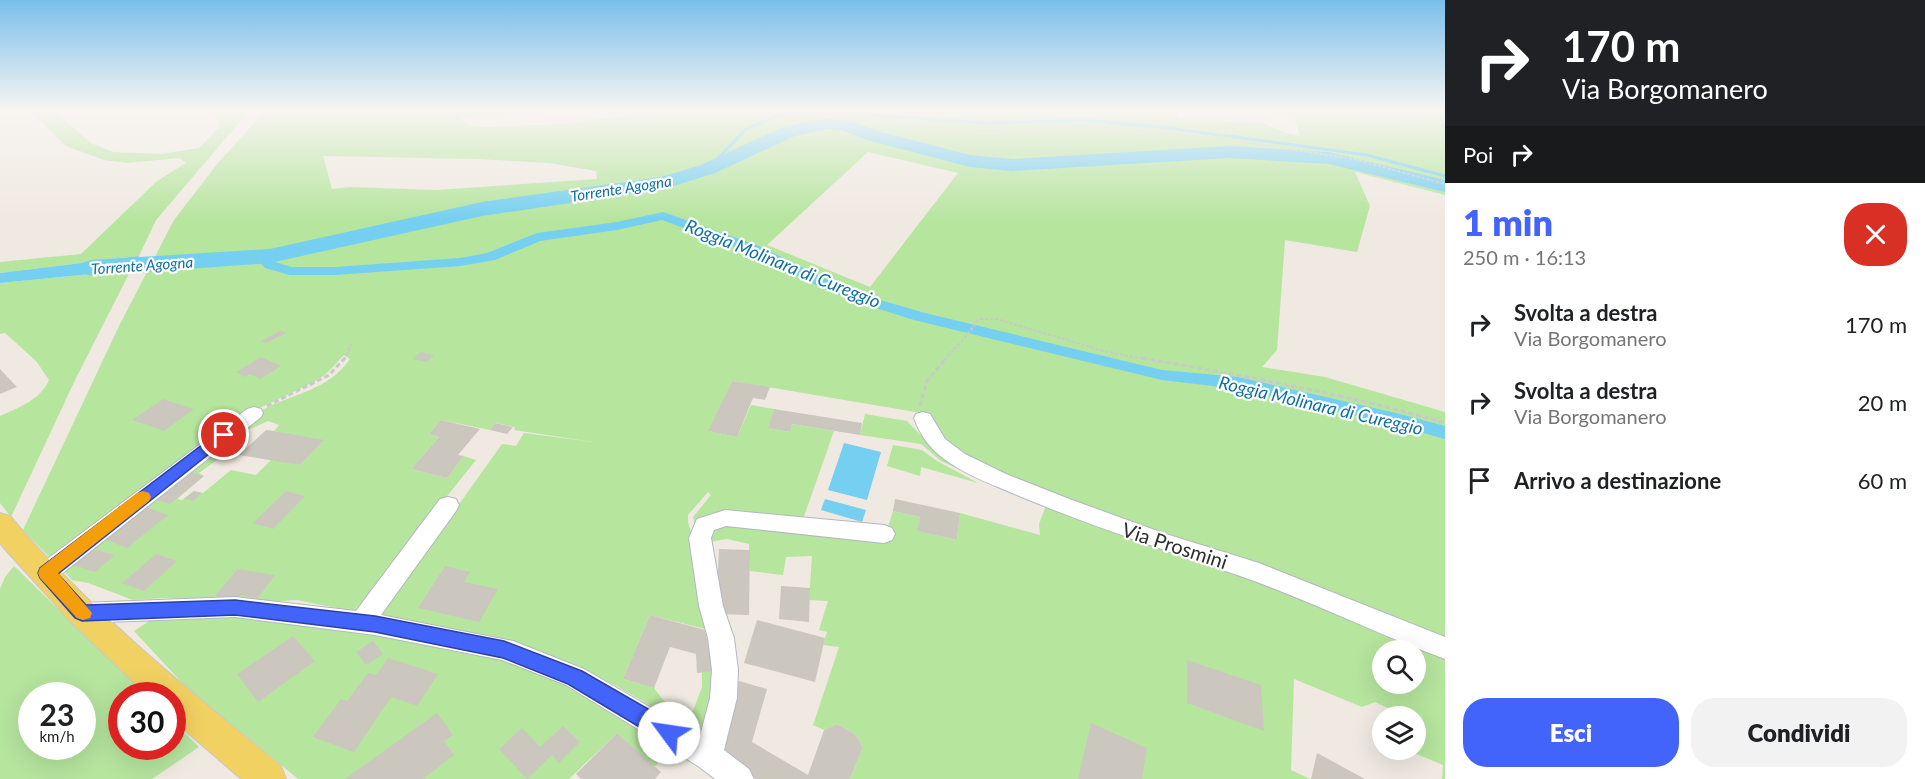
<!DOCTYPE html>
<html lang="it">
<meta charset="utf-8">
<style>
:root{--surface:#fff;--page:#f2f2f2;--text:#202124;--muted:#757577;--accent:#4264fb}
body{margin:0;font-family:Lato,sans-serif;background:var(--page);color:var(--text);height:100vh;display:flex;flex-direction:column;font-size:22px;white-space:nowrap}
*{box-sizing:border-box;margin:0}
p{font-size:20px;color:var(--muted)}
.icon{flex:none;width:33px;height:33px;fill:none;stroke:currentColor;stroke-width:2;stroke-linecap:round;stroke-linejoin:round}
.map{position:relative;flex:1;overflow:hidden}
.panel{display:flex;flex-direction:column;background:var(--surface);width:480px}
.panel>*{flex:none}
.hud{background:#202124;color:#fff;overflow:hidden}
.fabs{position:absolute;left:1372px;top:640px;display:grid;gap:12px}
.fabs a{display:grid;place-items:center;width:54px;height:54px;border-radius:50%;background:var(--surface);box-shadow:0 6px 24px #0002;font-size:30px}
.speed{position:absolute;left:18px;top:682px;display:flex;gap:12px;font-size:30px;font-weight:700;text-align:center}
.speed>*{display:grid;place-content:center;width:78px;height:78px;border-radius:50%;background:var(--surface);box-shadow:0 6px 24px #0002;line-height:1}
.speed small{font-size:15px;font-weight:400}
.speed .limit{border:9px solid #d22;background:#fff;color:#111}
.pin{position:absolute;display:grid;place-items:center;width:51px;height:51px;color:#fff;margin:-26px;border:3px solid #fff;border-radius:50%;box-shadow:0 2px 6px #0007}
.me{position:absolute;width:66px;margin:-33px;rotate:301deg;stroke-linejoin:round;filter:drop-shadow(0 0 4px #0008)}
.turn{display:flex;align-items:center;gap:21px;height:126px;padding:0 18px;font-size:27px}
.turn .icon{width:78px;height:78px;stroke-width:2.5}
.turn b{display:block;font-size:42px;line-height:51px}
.then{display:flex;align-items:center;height:57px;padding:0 18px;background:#0003;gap:12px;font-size:22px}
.round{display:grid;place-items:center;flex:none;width:63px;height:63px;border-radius:24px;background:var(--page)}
.headline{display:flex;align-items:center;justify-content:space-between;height:102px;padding:0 18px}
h1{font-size:36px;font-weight:800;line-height:45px;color:var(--accent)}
.cta{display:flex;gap:12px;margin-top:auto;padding:12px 18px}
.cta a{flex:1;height:69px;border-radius:24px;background:var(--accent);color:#fff;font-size:24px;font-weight:800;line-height:69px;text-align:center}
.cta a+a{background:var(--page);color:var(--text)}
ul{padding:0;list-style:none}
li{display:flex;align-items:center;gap:18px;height:78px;padding:0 18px}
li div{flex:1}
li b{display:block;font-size:22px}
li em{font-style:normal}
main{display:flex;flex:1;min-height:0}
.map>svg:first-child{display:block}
.green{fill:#b6e59e;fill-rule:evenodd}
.water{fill:#75cff0}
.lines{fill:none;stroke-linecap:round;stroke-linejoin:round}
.stream{stroke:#75cff0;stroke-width:3}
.canal{fill:#75cff0;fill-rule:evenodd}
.river{fill:#75cff0;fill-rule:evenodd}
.building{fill:#cbc7bf}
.minor-casing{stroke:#b4b7c1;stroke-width:2}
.major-casing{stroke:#c9c9c9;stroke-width:2}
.path-far1{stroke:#c9c9c9;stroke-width:2;stroke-dasharray:3 2;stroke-linecap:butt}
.path{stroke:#c9c9c9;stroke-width:3;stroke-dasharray:5 3;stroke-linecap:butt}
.minor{fill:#fff;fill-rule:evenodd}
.major{fill:#f2d163;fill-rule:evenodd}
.route{fill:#4264fb;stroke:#2b41a3;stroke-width:1.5}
.slow{fill:#f59e0b}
.labels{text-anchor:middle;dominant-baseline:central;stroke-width:4.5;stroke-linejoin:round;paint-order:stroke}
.far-water-label{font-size:15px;font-style:italic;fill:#0d6fa3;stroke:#fff}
.water-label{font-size:18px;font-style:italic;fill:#0d6fa3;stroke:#fff}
.near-street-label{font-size:20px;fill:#2e2e2e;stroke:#fff}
</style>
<main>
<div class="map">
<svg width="1445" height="779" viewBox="0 0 1445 779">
<rect width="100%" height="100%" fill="#efe9e1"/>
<!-- green -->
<path class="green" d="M30,111H54L91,143L113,152L161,154L199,148L219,127V120L206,111H249L156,220L139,256L0,273V262L81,254L157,181L186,163L179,158L127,163L104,160L66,146Z
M265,111H566L458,118L471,126L488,127L582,123L587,120L676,111H1174L1179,119L1263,123L1286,133L1300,136L1295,117L1259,111H1445V195L1355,172L1370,206L1357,252L1285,240L1277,350L1262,367L1325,377L1445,412V644C1411,627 1374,615 1339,601C1278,577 1217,553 1155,532C1092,510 1022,493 964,458C946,447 934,434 927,414L732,381L709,431L737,437L751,405L774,409L769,428L790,432L792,424L834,431L802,522C768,519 725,506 695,527L693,517L711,495L708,492L688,515V522L702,569L705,598L716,637L720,669L722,701L710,740L687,727L702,687V671L714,670L705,629L650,615L623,679L654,688L672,711L668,716L613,684L508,643L297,600L266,602L163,598L133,600L88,583L72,580L61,568L216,445L221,457L199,473L204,476L177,499L182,500L194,491L203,493L231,470L256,475L272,459L300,465L323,441L274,431L279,425L268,421L240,434L239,428C271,393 322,400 350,359L344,355L326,374L314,382L245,415L54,562L23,530L120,324L174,220L218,163ZM868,152L958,173L870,287L767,245ZM323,156L477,159L549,163L596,171L597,179L436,190L350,187L332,189ZM441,420L490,430L496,423L515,427L514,430L593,442L524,433L516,446L502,444L460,503L444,500L476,460L464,456L447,478L411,469L439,437L429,434Z
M131,270L76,378L11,517L0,503V416C20,407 40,400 49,380L36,361L5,333L0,334V283Z
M865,414L907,421L931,446L994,485L941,461L921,444L860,435Z
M893,445L922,450L937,461L978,483L921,467L920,476L887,466Z
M1047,503L1245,573L1445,656V779H1442L1443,765L1407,750H1416V717H1400V714L1375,702L1362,707L1294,679L1291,770L1310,779H850L863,747L855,734L837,724L824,730L813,725L839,647L823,645L827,632L819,630L828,601L809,600L812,556L786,557L783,575L750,571L749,544L727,539L710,542V531L730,522L888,527L893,511L920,517L918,531L957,540L960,513L1040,535L1039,524ZM1383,651H1416V684H1383Z
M14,566L147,696H122V747H172L173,721L199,747L152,779H0V589L5,577ZM32,696H82V747H32Z
M227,617L356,630L499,659L566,685L639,731L668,754L654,767L617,733L569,779H298L185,686L134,631L154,618Z"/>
<!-- water -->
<path class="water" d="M139,256L131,270L0,283V273Z
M844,443L881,452L867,500L828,490Z
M825,499L866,510L862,522L821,510Z"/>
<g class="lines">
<!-- stream -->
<path class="stream" d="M708,169L746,129L776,116L798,113L863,114L984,123L1088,120L1168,128L1367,155L1445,176"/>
<!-- canal -->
<path class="canal" d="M663,212L759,246L830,281L873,298L925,313L1162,370L1238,377L1400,414L1445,426V439L1398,426L1238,389L1162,380L914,320L863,304L820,287L749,252L662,220L617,230L540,241L495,260L460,266L335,275H290L265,268L254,256L261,252L266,253L275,262L291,267H335L460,258L487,253L537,233L617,222Z"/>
<!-- river -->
<path class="river" d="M828,119L850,121L881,132L970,155L1012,159L1229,146L1329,152L1445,180V192L1329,164L1229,158L1012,171L970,167L867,140L841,130L828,129L795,136L715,173L664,189L482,216L270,263L91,276L82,273L78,268L82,263L91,260L270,249L482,202L661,177L701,165L781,128L813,120Z"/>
</g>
<!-- building -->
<path class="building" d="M281,330L286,333L266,343L261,341Z
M420,352L434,355L427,362L413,359Z
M261,357L281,366L260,379L250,374L245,377L236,372Z
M0,369L17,387L0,394Z
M732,381L770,387L765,400L753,398L737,437L708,431Z
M163,399L194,409L164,431L132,420Z
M774,409L862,423L860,435L792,424L790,432L768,428Z
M441,420L480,429L458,455L464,456L447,478L411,469L439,437L429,434Z
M495,423L513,427L507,434L490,430Z
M266,430L274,431L324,440L300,465L239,455Z
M185,470L204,476L170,504L150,498Z
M194,491L202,493L193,501L185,498Z
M286,491L305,496L273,529L253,523Z
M895,499L960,513L957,540L917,531L920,517L893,511Z
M141,505L168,515L127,548L99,537Z
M87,547L115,555L95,572L67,563Z
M719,549L750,550L749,615L716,614Z
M156,554L177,561L144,591L122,583Z
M445,566L470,572L464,582L498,589L479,622L418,608Z
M238,569L275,575L257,599L240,595L236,600L215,596Z
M781,586L810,588L809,622L779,619Z
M650,615L705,630L714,671L697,673L696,654L670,647L654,688L623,679Z
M757,620L825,638L815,682L744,663Z
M293,636L315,661L258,702L237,674Z
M373,641L383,654L366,665L356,652Z
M388,658L438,674L417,706L391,697L354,752L313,737L341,699L347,701L368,673L376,675Z
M1187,660L1261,685L1264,731L1187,703Z
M739,681L767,689L752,742L808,775L824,730L837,724L855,734L863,747L850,779H755L715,751Z
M437,713L453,735L444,741L454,755L423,779H345Z
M1091,723L1147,748L1142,779H1078Z
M563,726L580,742L559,763L552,755L527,779L499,749L522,728L540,747Z
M617,733L661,772L655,779H581L576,774Z
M1317,753L1365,779H1311Z"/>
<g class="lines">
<defs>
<path id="minor" d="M254,407L261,409L263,413L261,417L54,580L46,582L38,580L34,573L38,566L247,409Z
M923,412L930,414L945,439L965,454L1006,474L1072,500L1166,534L1259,563L1445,637V659C1377,634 1311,601 1243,577C1169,551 1096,528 1024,498C999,487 972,478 950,463C932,451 921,438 914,418L916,414Z
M448,497L456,499L459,505L456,511L381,615L513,641L584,669L700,736L710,698L712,670L708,638L699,606L689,538L697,519L725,510L884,525L892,528L895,534L892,540L884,543L726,526L714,530L711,538L723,606L734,638L738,670L737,698L724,750L749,769L754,779H715L698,766L566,685L502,660L375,635L235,617L82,623L73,620L70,613L73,606L82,603L235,597L356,611L440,499Z"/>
<path id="major" d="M0,513L10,516C89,610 186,688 281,766L286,779H241L172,719V696H148L71,622L3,547L0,543Z"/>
</defs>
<!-- minor casing -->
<use href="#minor" class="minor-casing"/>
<!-- major casing -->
<use href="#major" class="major-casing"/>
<!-- path-far1 -->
<path class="path-far1" d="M849,111L862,118L892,124L960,130L994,131L1081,126L1209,137L1354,159L1445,184
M976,111L992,125L1005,129
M1359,111L1400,121L1445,124
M1410,111L1422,122
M344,360L352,343
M944,360L963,340L979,319H997L1107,352L1151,360"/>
<!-- path -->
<path class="path" d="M1142,358C1244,376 1346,394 1445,423
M267,406L329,375L345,358
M920,406L927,381L946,358"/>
<!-- minor -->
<use href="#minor" class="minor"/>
<!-- major -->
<use href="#major" class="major"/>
</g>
<!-- sky -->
<linearGradient id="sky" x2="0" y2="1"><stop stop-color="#7abfeb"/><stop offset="0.5" stop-color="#f8f5f2"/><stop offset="1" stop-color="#f8f5f2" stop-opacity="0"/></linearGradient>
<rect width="1445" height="220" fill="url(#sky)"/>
<!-- route -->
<path class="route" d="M224,430L229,432L231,435L229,438L58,574L86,605L235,600L375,616L504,641L582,671L676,725L679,733L676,740L669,743L661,740L568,684L503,658L375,632L235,615L82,621L75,618L40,578L38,573L40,568L219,432Z"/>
<!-- slow -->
<path class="slow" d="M143,491L149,493L151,497L149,501L58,573L92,613L90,618L83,620L77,618L40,578L38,573L40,568L137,493Z"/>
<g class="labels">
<!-- far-water labels -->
<g class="far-water-label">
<text transform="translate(621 188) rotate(-9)">Torrente Agogna</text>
<text transform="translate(142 265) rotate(-4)">Torrente Agogna</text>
</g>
<!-- water labels -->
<g class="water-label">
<text transform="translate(783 263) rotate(22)">Roggia Molinara di Cureggio</text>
<text transform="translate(1321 405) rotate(13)">Roggia Molinara di Cureggio</text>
</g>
<!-- near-street labels -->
<g class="near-street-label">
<text transform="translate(1175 545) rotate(18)">Via Prosmini</text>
</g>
</g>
</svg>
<div class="fabs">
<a><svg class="icon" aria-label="search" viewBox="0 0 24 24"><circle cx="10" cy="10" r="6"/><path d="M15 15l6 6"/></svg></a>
<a><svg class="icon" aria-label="layers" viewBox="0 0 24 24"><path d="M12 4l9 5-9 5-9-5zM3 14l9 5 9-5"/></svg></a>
</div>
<div class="speed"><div>23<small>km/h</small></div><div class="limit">30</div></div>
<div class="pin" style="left:224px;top:435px;background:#d93025"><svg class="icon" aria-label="arrive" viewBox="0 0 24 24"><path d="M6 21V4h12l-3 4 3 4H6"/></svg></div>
<svg class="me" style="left:669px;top:733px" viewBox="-20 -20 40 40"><circle r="19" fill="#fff"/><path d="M0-13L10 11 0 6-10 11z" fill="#4264fb"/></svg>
</div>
<section class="panel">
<div class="hud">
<div class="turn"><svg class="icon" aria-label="right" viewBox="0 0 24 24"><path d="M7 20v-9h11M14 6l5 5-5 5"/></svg><div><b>170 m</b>Via Borgomanero</div></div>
<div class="then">Poi<svg class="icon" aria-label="right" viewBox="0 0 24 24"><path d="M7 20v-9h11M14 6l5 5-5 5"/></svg></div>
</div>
<div class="headline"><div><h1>1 min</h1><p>250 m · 16:13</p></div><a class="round" style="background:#d93025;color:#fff"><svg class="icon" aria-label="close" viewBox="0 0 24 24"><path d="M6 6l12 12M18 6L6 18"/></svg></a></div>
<ul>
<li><svg class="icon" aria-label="right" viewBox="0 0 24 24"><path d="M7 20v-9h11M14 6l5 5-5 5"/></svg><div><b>Svolta a destra</b><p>Via Borgomanero</p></div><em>170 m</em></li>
<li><svg class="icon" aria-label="right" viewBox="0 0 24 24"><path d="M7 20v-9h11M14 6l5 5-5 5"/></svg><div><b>Svolta a destra</b><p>Via Borgomanero</p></div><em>20 m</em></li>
<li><svg class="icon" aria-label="arrive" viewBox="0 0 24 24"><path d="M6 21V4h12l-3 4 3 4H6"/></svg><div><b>Arrivo a destinazione</b></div><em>60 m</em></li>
</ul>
<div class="cta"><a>Esci</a><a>Condividi</a></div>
</section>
</main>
